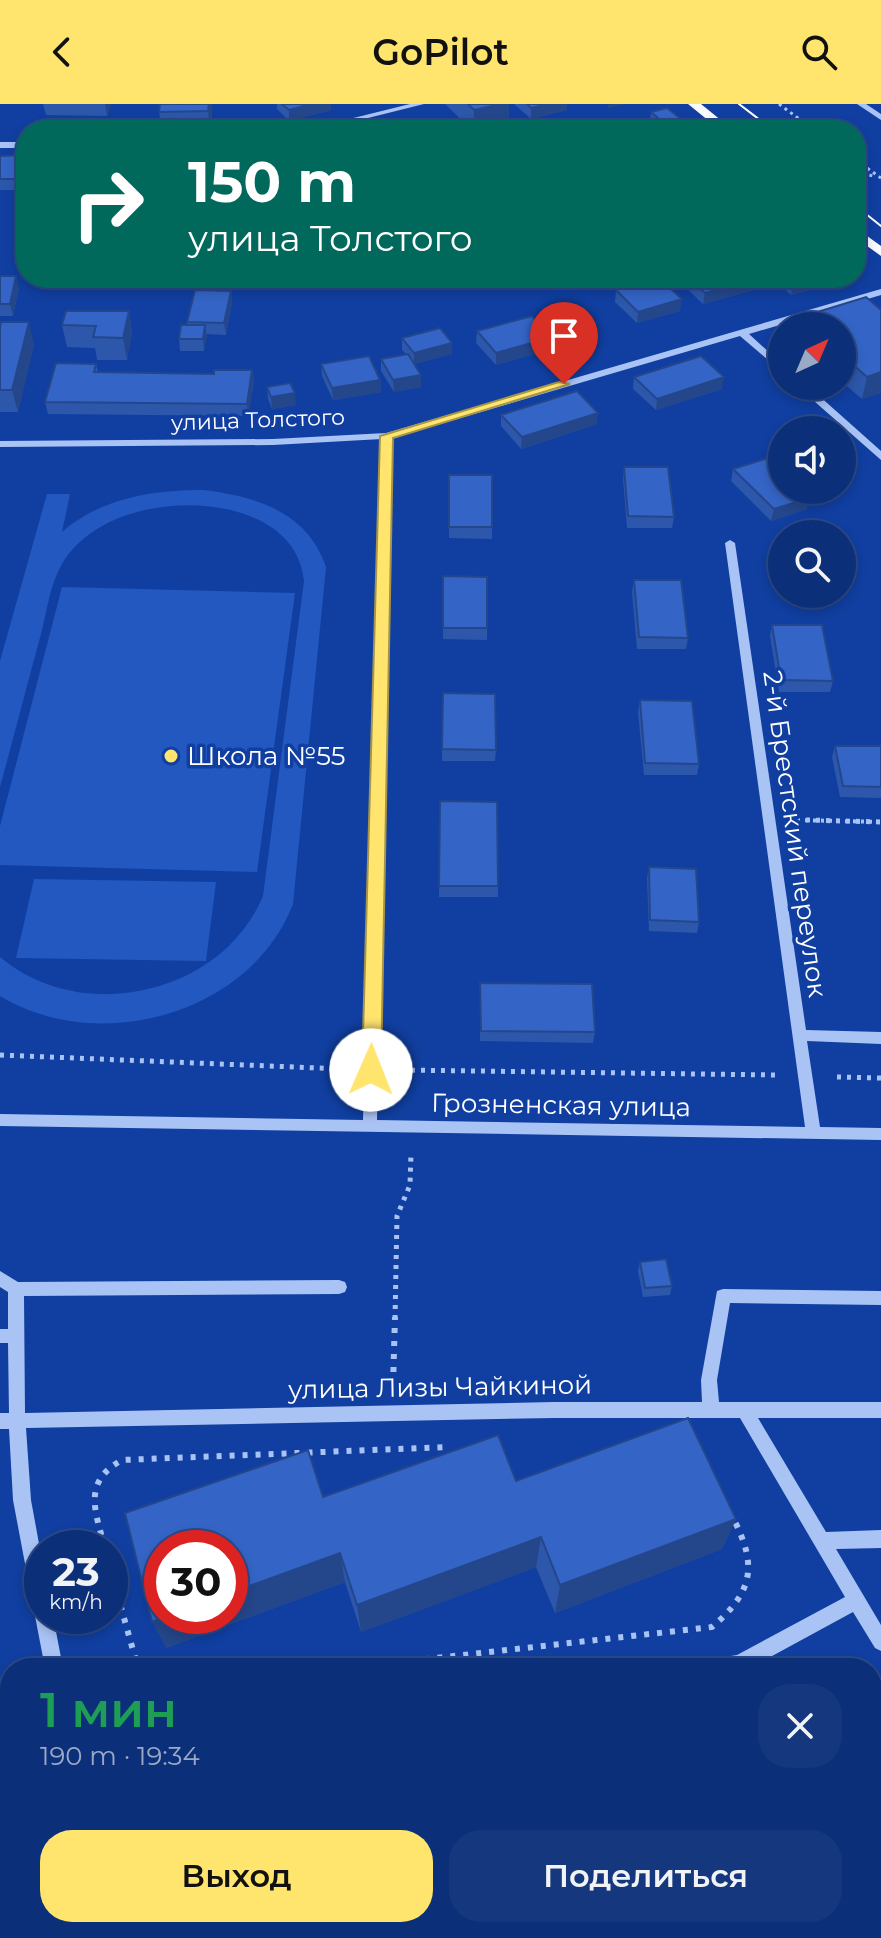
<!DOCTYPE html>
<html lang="ru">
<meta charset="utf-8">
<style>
:root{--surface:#0c2f79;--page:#15377e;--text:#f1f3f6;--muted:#9aa9c6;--line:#2c4a8a;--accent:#ffe56e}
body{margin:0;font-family:Montserrat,sans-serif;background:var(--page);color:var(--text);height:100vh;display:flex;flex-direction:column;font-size:30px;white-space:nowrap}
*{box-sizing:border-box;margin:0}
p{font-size:26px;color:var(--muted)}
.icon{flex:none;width:44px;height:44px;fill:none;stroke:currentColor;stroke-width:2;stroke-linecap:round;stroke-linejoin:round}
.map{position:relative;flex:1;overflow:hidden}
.side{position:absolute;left:0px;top:1554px;width:882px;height:280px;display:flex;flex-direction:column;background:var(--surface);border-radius:32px 32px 0 0;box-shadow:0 4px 12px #0003,0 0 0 2px var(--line)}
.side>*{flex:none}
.guide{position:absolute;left:16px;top:16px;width:850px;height:168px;border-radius:32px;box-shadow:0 4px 12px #0003,0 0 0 2px var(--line);background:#00695c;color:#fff;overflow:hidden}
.needle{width:52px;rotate:44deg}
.buttons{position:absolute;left:768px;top:208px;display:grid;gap:16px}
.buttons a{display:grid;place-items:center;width:88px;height:88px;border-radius:50%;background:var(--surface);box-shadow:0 4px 12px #0003,0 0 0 2px var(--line);font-size:40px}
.speed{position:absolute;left:24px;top:1426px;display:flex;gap:16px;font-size:40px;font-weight:700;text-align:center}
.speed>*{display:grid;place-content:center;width:104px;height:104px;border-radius:50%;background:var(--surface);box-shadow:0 4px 12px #0003,0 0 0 2px var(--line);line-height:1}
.speed small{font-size:20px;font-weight:400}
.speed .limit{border:12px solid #d22;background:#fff;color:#111}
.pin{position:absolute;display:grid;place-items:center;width:68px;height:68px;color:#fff;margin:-82px -34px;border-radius:50% 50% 50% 0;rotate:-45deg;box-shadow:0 0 8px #0007}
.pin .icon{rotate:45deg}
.me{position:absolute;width:88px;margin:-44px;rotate:1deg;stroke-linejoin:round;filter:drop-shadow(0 0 6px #0008)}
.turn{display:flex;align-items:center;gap:28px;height:168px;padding:0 40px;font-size:36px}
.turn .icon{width:104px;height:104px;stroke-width:2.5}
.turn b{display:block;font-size:56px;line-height:68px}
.round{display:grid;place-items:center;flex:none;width:84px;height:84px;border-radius:32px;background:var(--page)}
.head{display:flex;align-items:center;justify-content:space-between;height:136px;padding:0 40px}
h1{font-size:48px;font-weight:600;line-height:60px;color:#1e9e55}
.cta{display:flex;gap:16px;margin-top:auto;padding:16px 40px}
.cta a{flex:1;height:92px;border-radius:32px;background:var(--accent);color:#111;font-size:32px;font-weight:600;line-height:92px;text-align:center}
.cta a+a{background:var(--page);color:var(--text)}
header{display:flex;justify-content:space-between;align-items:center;height:104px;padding:0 40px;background:var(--accent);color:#111;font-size:36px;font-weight:600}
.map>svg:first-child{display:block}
.green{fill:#2358c0}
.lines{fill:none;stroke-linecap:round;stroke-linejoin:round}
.path-far3{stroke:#a9c3f5;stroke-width:3;stroke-dasharray:3 4;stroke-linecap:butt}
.path-far2{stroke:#a9c3f5;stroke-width:4;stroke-dasharray:3 5;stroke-linecap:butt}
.path-far1{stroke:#a9c3f5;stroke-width:5;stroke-dasharray:4 6;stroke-linecap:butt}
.path{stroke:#a9c3f5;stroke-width:6;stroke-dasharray:5 8;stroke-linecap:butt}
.minor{fill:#a9c3f5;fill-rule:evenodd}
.major{fill:#f8faff;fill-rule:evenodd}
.tram{stroke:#fff;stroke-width:2}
.wall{fill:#2d57aa}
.shaded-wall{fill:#24478b}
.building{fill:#3465c6;stroke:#24478b;stroke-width:2}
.route{fill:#ffe56e;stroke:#a69548;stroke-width:2}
.poi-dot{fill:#ffe56e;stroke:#103fa1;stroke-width:3}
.labels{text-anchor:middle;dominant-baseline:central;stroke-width:7;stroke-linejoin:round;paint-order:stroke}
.far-street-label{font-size:22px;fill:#fff;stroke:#103fa1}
.poi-label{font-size:26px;fill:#fff;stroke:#103fa1;text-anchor:start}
.street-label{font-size:26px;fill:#fff;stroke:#103fa1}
</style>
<header><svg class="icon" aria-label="back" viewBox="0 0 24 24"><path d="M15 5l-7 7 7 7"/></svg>GoPilot<svg class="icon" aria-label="search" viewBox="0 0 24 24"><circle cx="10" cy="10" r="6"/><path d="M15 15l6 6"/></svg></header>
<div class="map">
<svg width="881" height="1834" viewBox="0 0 881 1834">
<rect width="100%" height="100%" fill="#103fa1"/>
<!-- green -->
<path class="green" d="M203,386C255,392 308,408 326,463L293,800C251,910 99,952 0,892V853C81,922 222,891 263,792L304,477C300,439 272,418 238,408C181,391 94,405 62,460C50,480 47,507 41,530C27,581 14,632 0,683V557L47,390H70L62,428C101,394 153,386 203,386Z
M62,483L295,489L257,768L0,761V722Z
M34,775L216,778L206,857L16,854Z
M272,1824H477L459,1834H275Z"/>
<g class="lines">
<!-- path-far3 -->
<path class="path-far3" d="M779,0L814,26
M856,56L881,74
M856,67L876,73"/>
<!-- path-far2 -->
<path class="path-far2" d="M797,716L881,718"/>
<!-- path-far1 -->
<path class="path-far1" d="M806,716L881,718
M0,951L343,965
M401,966L775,971
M837,973L881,974
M395,1215L397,1112L410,1081L411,1049"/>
<!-- path -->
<path class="path" d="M393,1281L395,1213
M105,1444C95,1407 82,1378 122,1356L448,1343
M110,1464L138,1564
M347,1564L712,1523C753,1488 758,1462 733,1414
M534,1834L538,1824"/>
<!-- minor -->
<path class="minor" d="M410,0H424L320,26H305Z
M857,0H866L881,10V16Z
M0,38H26V44H0Z
M881,185V191L749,230L782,260V268L740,232L392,334L377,1016L805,1023L725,439L730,436L735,439L806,926L881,928V940L807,937L820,1023L881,1024V1036L0,1022V1010L363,1016L382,335L273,341L0,343V337L273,335L386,329Z
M797,282H808L881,347V356Z
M0,1167L18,1178L339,1176L345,1178L347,1183L345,1188L339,1190L24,1192L25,1309L554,1298H702L701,1276L717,1187L723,1185L881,1187V1201L730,1199L717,1276L719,1298H881V1314H758L826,1428L881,1426V1444L836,1445L881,1521V1547L875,1544L853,1508L750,1564H691L694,1558L737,1551L845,1493L740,1314H554L26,1324L31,1396L42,1456V1512H53L63,1564H45L35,1512L37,1509L33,1502L13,1396L9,1325H0V1309H9L8,1239H0V1225H8V1188L0,1183Z
M881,1647V1666L872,1670V1651Z
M105,1824H125L127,1834H107Z"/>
<!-- major -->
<path class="major" d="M688,0H701L733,26H720Z
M856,124L881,142V152L856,134Z"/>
<!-- tram -->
<path class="tram" d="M739,0L773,26
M856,102L881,122"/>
</g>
<!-- wall -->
<path class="wall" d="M43,0H111L107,12L46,11Z
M277,0H331V6L289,17L277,5Z
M445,0H509V19L480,26H472Z
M514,0H567V6L531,15Z
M212,7L211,26H162L159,8Z
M651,8L681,15L680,26H702H657L650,20Z
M22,51L24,62L18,86H0V52Z
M0,172L19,184L13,212H0Z
M682,174H759L757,185L703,200L682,180Z
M772,174H829L828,181L791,191Z
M616,186L680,207L637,219L615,198Z
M231,187L232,198L226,231L206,230L204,247H180L179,235L187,221V218Z
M881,206V289L862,295L842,278V222H796L798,214Z
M129,207L132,229L127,256H97L95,244L67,243L62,221Z
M0,223L34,240L18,308H0Z
M477,227L552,245L496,261L476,239Z
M402,234L452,250L414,260L421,283L394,288L381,267V255L406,250L402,246Z
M96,260L98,268L214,270L252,266L254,277L248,312L48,310L45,298Z
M321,260L380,276L381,288L333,296L322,272Z
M634,273L722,285L656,306L633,285Z
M267,283L296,301L272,305L268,295Z
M501,311L597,320L521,345L501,322Z
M624,363L674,413L672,424H627L623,375Z
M733,365L807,405L771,417L731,377Z
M449,371H492V435L449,434Z
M443,472L487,524V536L443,535Z
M634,476L688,534L686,545H637L632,488Z
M772,521L833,577L830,588H779L770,532Z
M443,589L496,646L495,657H442Z
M640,596L699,660L697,671H644L638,608Z
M835,642H881V694L840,693L832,653Z
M440,697L498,782V793H439Z
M649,763L699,818L697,829L649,827L647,774Z
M480,879L595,928L593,939L480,937Z
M640,1158L672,1182L670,1191L643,1193L638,1167Z
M516,1377L736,1415L722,1445L555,1509L536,1463L361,1528L345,1478L166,1544L323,1393Z"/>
<!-- shaded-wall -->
<path class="shaded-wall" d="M105,0H111L107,12Z
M209,0H212V7L210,26L208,7Z
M311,0H331V6L289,17V6Z
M501,0H509V19L480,26H474V6Z
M548,0H567V6L531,15V4Z
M608,0H626L608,4Z
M681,15L680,26H664L665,20Z
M22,51L24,62L18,86L16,75Z
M16,172L19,184L13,212L10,200Z
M759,174L757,185L703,200L705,189Z
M794,174H829L828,181L791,191Z
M231,187L232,198L226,231L224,219Z
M682,195L680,207L637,219L638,208Z
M129,207L132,229L127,256L123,234Z
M29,218L34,240L18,308L12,286Z
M205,221L207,233L204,247L203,235Z
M553,233L552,245L496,261V249Z
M452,239V250L414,260V249Z
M252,266L254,277L248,312L247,300Z
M881,268V289L862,295L867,273Z
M421,271V283L394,288L393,276Z
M724,273L722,285L656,306L657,295Z
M380,276L381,288L333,296L332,284Z
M295,289L296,301L272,305L271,293Z
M598,309L597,320L521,345L522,333Z
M810,394L807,405L771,417L774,405Z
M736,1415L722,1445L555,1509L560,1481Z
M541,1433L536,1463L361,1528L357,1501Z
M340,1449L345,1478L166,1544L152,1518L168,1512H230V1489Z"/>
<!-- building -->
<path class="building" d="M160,0H209L208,7L159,8Z
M282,0H311L289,6Z
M468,0H501L474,6Z
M527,0H548L531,4Z
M667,4L681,15L665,20L651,8Z
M384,17L394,26H353L352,25Z
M696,22L702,26H679Z
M22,51L16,75H0V52Z
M0,172H16L10,200H0Z
M659,174L682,195L638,208L616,186Z
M689,174H758L705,189Z
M195,186L231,187L224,219L187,218Z
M866,193L881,206V268L867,273L842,251V222H808L798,214Z
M66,207H129L123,234L93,233L96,222L62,221Z
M532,212L553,233L496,249L477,227Z
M1,218H29L12,286H0V223Z
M181,221H205L203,235H179Z
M440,224L452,239L414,249L402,234Z
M408,250L421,271L393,276L381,255Z
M369,252L380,276L332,284L321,260Z
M701,252L724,273L657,295L634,273Z
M56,259L96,260L94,268L214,270V266H252L247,300L45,298Z
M290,279L295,289L271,293L267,283Z
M577,287L598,309L522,333L501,311Z
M768,354L782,367V386H802L810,394L774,405L733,365Z
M624,363H668L674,413L628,412Z
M449,371H492V423H449Z
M443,472L487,473V524H443Z
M634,476H681L688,534L639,533Z
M772,521H822L833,577L781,576Z
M443,589L495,590L496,646L442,645Z
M640,596L692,597L699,660L645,659Z
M835,642H881V683L843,682Z
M440,697L497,698L498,782H439Z
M649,763L696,765L699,818L650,816Z
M480,879L592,880L595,928L481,927Z
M666,1155L672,1182L645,1184L640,1158Z
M688,1314L736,1415L560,1481L541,1433L357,1501L340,1449L230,1489V1444H162V1512H168L152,1518L125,1409L308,1346L323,1393L498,1331L516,1377Z
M881,1716V1834H678L696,1824H872V1722Z
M648,1824H696L678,1834H630Z"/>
<!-- route -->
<path class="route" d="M559,278L570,280L393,334L381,966L371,973L362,966L380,332Z"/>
<!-- markers -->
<circle class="poi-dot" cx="171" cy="652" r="8"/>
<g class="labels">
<!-- far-street labels -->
<g class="far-street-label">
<text transform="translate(258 316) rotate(-2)">улица Толстого</text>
</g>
<!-- poi labels -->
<g class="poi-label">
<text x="187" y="652">Школа №55</text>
</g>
<!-- street labels -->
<g class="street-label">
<text transform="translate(795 730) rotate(82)">2-й Брестский переулок</text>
<text transform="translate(561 1001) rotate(1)">Грозненская улица</text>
<text transform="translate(440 1283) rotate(-1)">улица Лизы Чайкиной</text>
</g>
</g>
</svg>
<div class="buttons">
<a><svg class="needle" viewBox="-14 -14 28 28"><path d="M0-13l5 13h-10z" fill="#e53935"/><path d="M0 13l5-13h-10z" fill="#9aa9c6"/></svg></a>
<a><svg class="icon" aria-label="sound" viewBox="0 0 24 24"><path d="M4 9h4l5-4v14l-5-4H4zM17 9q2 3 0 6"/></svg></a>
<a><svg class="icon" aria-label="search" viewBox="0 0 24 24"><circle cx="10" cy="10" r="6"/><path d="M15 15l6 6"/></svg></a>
</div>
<div class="speed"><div>23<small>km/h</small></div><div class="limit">30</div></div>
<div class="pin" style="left:564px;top:280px;background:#d93025"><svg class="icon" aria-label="arrive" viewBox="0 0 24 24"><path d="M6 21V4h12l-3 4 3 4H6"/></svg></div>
<svg class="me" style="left:371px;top:966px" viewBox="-20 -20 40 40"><circle r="19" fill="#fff"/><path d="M0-13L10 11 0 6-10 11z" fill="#ffe56e"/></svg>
<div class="guide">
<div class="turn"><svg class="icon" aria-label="right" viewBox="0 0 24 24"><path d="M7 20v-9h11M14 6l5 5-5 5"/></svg><div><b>150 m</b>улица Толстого</div></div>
</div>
<section class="side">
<div class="head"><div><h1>1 мин</h1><p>190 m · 19:34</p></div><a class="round"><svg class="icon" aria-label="close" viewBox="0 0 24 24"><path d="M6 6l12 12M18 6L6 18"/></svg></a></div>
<div class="cta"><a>Выход</a><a>Поделиться</a></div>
</section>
</div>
